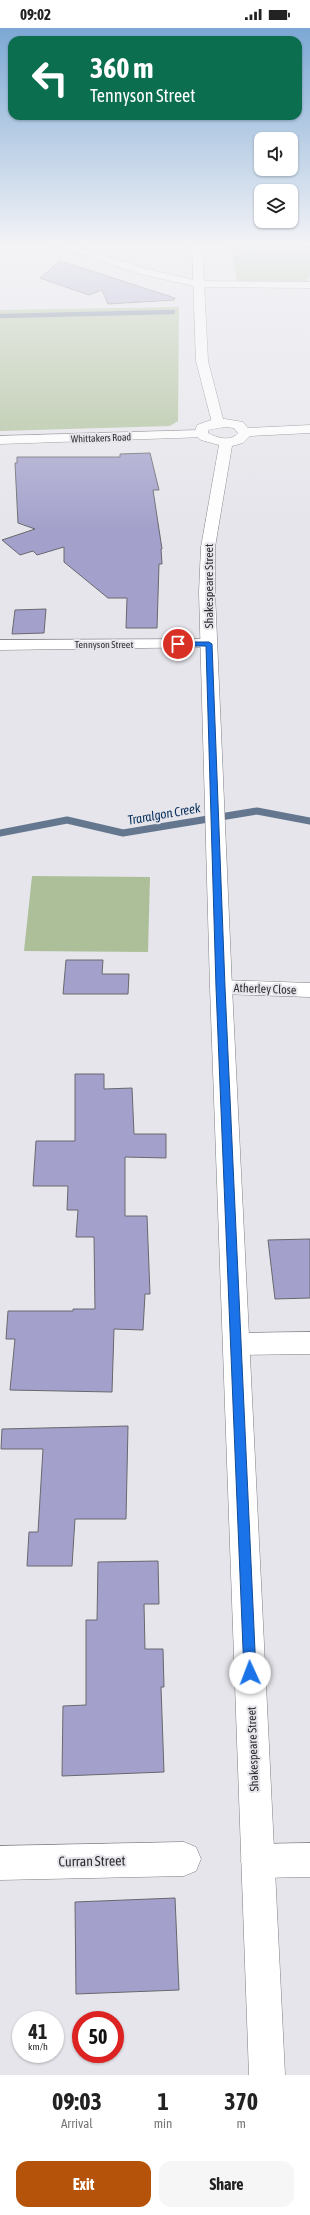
<!DOCTYPE html>
<style>
:root{--surface:#fff;--page:#f6f6f6;--text:#222;--muted:#767676;--accent:#b45309}
body{margin:0;font-family:"Asap Condensed",sans-serif;background:var(--page);color:var(--text);height:100vh;display:flex;flex-direction:column;font-size:15px;white-space:nowrap}
*{box-sizing:border-box;margin:0}
p{font-size:13px;color:var(--muted)}
.icon{flex:none;width:22px;height:22px;fill:none;stroke:currentColor;stroke-width:2;stroke-linecap:round;stroke-linejoin:round}
.map{position:relative;height:2047px;overflow:hidden}
.drawer{display:flex;flex-direction:column;background:var(--surface);flex:1}
.drawer>*{flex:none}
.banner{position:absolute;left:8px;top:8px;width:294px;height:84px;border-radius:12px;box-shadow:0 1px 3px #0004;background:#0b6e4f;color:#fff;overflow:hidden}
.tools{position:absolute;left:254px;top:104px;display:grid;gap:8px}
.tools a{display:grid;place-items:center;width:44px;height:44px;border-radius:8px;background:var(--surface);box-shadow:0 1px 3px #0004;font-size:20px}
.speed{position:absolute;left:12px;top:1983px;display:flex;gap:8px;font-size:20px;font-weight:700;text-align:center}
.speed>*{display:grid;place-content:center;width:52px;height:52px;border-radius:50%;background:var(--surface);box-shadow:0 1px 3px #0004;line-height:1}
.speed small{font-size:10px;font-weight:400}
.speed .limit{border:6px solid #d22;background:#fff;color:#111}
.pin{position:absolute;display:grid;place-items:center;width:34px;height:34px;color:#fff;margin:-17px;border:2px solid #fff;border-radius:50%;box-shadow:0 1px 4px #0007}
.me{position:absolute;width:44px;margin:-22px;rotate:358deg;stroke-linejoin:round;filter:drop-shadow(0 0 3px #0008)}
.turn{display:flex;align-items:center;gap:14px;height:84px;padding:0 16px;font-size:18px}
.turn .icon{width:52px;height:52px;stroke-width:2.5}
.turn b{display:block;font-size:28px;line-height:34px}
.eta{display:flex;justify-content:space-evenly;align-items:center;height:68px;text-align:center}
.eta b{font-size:24px;font-weight:700;line-height:28px}
.button{display:flex;gap:8px;margin-top:auto;padding:8px 16px}
.button a{flex:1;height:46px;border-radius:12px;background:var(--accent);color:#fff;font-size:16px;font-weight:700;line-height:46px;text-align:center}
.button a+a{background:var(--page);color:var(--text)}
.status{display:flex;justify-content:space-between;align-items:center;height:28px;padding:0 20px;background:var(--surface);direction:ltr}
.status svg{height:11px;fill:currentColor}
.map>svg:first-child{display:block}
.green{fill:#adbf98}
.lines{fill:none;stroke-linecap:round;stroke-linejoin:round}
.stream-far1{stroke:#64778f;stroke-width:4.5}
.stream{stroke:#64778f;stroke-width:7}
.building{fill:#a3a1cb;stroke:#68686e}
.minor-casing{stroke:#7f7f85;stroke-width:1}
.tertiary-casing{stroke:#7f7f85;stroke-width:1}
.secondary-casing{stroke:#7f7f85;stroke-width:1}
.minor{fill:#fff;fill-rule:evenodd}
.tertiary{fill:#fff;fill-rule:evenodd}
.secondary{fill:#fff;fill-rule:evenodd}
.route{fill:#1a73e8;stroke:#114b97}
.labels{text-anchor:middle;dominant-baseline:central;stroke-width:4;stroke-linejoin:round;paint-order:stroke}
.far-street-label{font-size:10px;fill:#313133;stroke:#e5e5eb}
.street-label{font-size:12px;fill:#313133;stroke:#e5e5eb}
.water-label{font-size:13px;font-style:italic;fill:#072e5a;stroke:#e5e5eb}
.near-street-label{font-size:14px;fill:#313133;stroke:#e5e5eb}
</style>
<div class="status"><b>09:02</b><svg viewBox="0 0 49 12"><path d="M0 12V9h3v3zM5 12V6h3v6zM10 12V3h3v9zM15 12V0h3v12zM26 1h20v11H26zM47 4h2v5h-2z"/></svg></div>
<div class="map">
<svg width="310" height="2047" viewBox="0 0 310 2047">
<rect width="100%" height="100%" fill="#e5e5eb"/>
<!-- green -->
<path class="green" d="M231,215H310V248L307,250L309,257L237,256Z
M179,279L178,393L170,398L0,403V282Z
M32,848L150,849L148,924L24,923Z"/>
<g class="lines">
<!-- stream-far1 -->
<path class="stream-far1" d="M0,288L173,284"/>
<!-- stream -->
<path class="stream" d="M0,805L67,792L123,805L257,783L310,793"/>
</g>
<!-- building -->
<path class="building" d="M60,233L175,270L174,272L108,276L102,262L89,267L40,250Z
M150,425L159,462H153L162,521H161L162,536H159L157,600H126L127,570H108L64,534V519L37,527L33,523L20,527L2,512L35,501L18,495L15,435H17V429H120V426Z
M46,581L44,605L12,606L15,582Z
M66,932H103L102,946H129L128,966H63Z
M75,1046H104V1061L132,1060L134,1106H166V1130L125,1129V1188H147L150,1266H145L143,1302L114,1301L112,1364L10,1362L15,1311H6L8,1283H73V1281H95L94,1209H76L78,1182H67L68,1158H33L36,1113H75Z
M310,1211V1270L275,1271L268,1212Z
M128,1398L126,1491H75L72,1538H27L29,1504H38L43,1421H1L2,1401Z
M158,1533L159,1576H144L145,1621H163L164,1659H161L164,1744L62,1748L63,1678L86,1677V1592H97L98,1534Z
M175,1870L179,1962L76,1966L75,1874Z"/>
<g class="lines">
<defs>
<path id="minor" d="M52,215H67L147,241L198,253L310,254V260L198,259L140,246L53,217Z
M201,402L208,406L206,409L0,416V408Z
M209,611L215,613L217,616L215,619L0,622V612Z
M221,952L310,955V969L221,966L214,964L210,959L214,954Z
M310,1304V1326L237,1327L228,1324L224,1316L228,1308L237,1305Z
M184,1814L196,1819L201,1831L196,1843L184,1848L0,1852V1818Z
M310,1815V1849L258,1850L246,1845L241,1833L246,1821L258,1816Z"/>
<path id="tertiary" d="M192,215H202L208,333L224,395L218,399L212,395L196,333Z"/>
<path id="secondary" d="M225,391L243,394L248,400L310,397V405L250,408L243,415L232,418L215,519V564L232,959L285,2047H249L210,959L199,564L201,519L219,417L201,412L194,406L197,397L211,392ZM225,399L234,400L238,405C231,414 217,410 208,405V402Z"/>
</defs>
<!-- minor casing -->
<use href="#minor" class="minor-casing"/>
<!-- tertiary casing -->
<use href="#tertiary" class="tertiary-casing"/>
<!-- secondary casing -->
<use href="#secondary" class="secondary-casing"/>
<!-- minor -->
<use href="#minor" class="minor"/>
<!-- tertiary -->
<use href="#tertiary" class="tertiary"/>
<!-- secondary -->
<use href="#secondary" class="secondary"/>
</g>
<!-- sky -->
<linearGradient id="sky" x2="0" y2="1"><stop stop-color="#7ca8d4"/><stop offset="0.43" stop-color="#f3f3f6"/><stop offset="1" stop-color="#f3f3f6" stop-opacity="0"/></linearGradient>
<rect width="310" height="502" fill="url(#sky)"/>
<!-- route -->
<path class="route" d="M178,614H209L212,616L225,959L256,1645L255,1650L250,1651L245,1650L244,1645L216,959L206,618H175L174,616Z"/>
<g class="labels">
<!-- far-street labels -->
<g class="far-street-label">
<text transform="translate(101 410) rotate(-2)">Whittakers Road</text>
<text x="104" y="616">Tennyson Street</text>
</g>
<!-- street labels -->
<g class="street-label">
<text transform="translate(209 558) rotate(-90)">Shakespeare Street</text>
<text transform="translate(265 961) rotate(2)">Atherley Close</text>
<text transform="translate(253 1721) rotate(-92)">Shakespeare Street</text>
</g>
<!-- water labels -->
<g class="water-label">
<text transform="translate(164 786) rotate(-10)">Traralgon Creek</text>
</g>
<!-- near-street labels -->
<g class="near-street-label">
<text transform="translate(92 1833) rotate(-1)">Curran Street</text>
</g>
</g>
</svg>
<div class="tools">
<a><svg class="icon" aria-label="sound" viewBox="0 0 24 24"><path d="M4 9h4l5-4v14l-5-4H4zM17 9q2 3 0 6"/></svg></a>
<a><svg class="icon" aria-label="layers" viewBox="0 0 24 24"><path d="M12 4l9 5-9 5-9-5zM3 14l9 5 9-5"/></svg></a>
</div>
<div class="speed"><div>41<small>km/h</small></div><div class="limit">50</div></div>
<div class="pin" style="left:178px;top:616px;background:#d93025"><svg class="icon" aria-label="arrive" viewBox="0 0 24 24"><path d="M6 21V4h12l-3 4 3 4H6"/></svg></div>
<svg class="me" style="left:250px;top:1645px" viewBox="-20 -20 40 40"><circle r="19" fill="#fff"/><path d="M0-13L10 11 0 6-10 11z" fill="#1a73e8"/></svg>
<div class="banner">
<div class="turn"><svg class="icon" aria-label="left" viewBox="0 0 24 24"><path d="M17 20v-9H6M10 6l-5 5 5 5"/></svg><div><b>360 m</b>Tennyson Street</div></div>
</div>
</div>
<section class="drawer">
<div class="eta">
<div><b>09:03</b><p>Arrival</p></div>
<div><b>1</b><p>min</p></div>
<div><b>370</b><p>m</p></div>
</div>
<div class="button"><a>Exit</a><a>Share</a></div>
</section>
